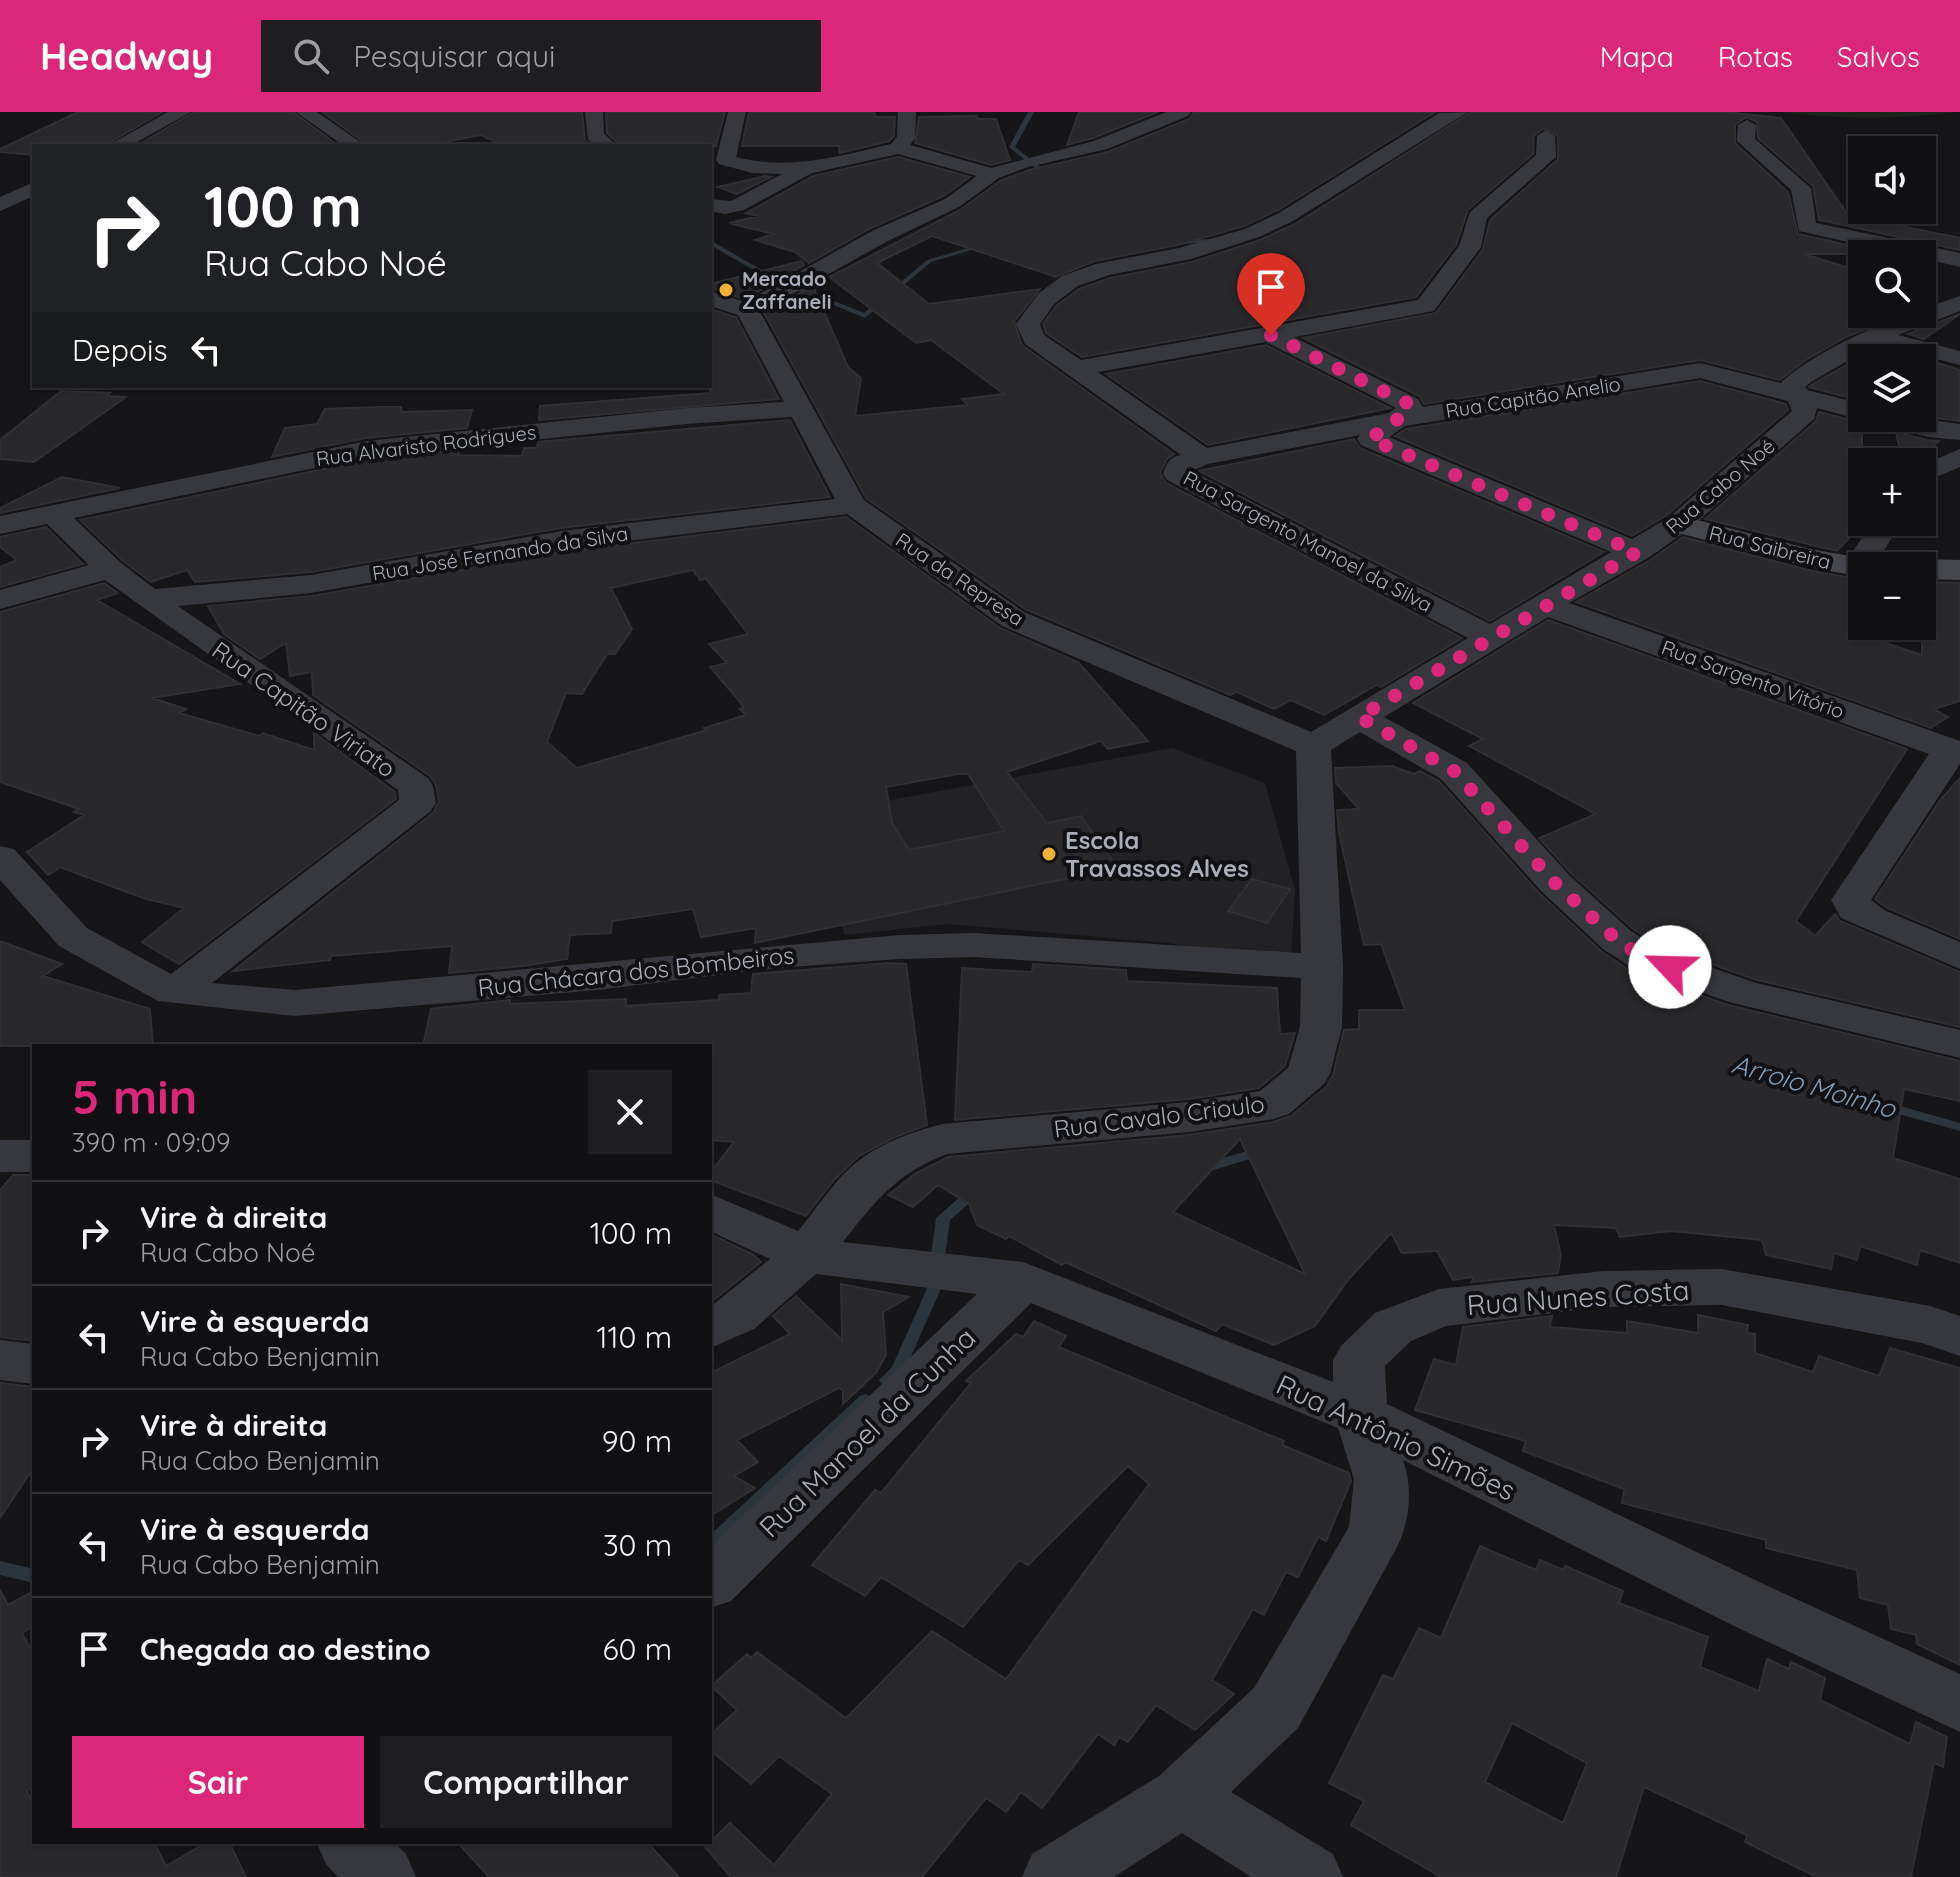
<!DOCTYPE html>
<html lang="pt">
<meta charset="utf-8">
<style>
:root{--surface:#101012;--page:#1e1e20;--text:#f1f3f6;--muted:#9c9d9f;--line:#303032;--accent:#db2777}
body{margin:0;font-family:Quicksand,sans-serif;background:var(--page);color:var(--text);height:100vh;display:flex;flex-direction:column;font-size:30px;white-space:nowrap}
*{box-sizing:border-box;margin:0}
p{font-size:26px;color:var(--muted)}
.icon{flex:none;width:44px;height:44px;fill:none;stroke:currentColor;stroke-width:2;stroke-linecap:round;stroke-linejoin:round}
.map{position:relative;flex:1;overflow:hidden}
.side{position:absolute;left:32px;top:932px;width:680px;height:800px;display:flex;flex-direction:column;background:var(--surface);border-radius:0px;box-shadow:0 2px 6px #0004,0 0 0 2px var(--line)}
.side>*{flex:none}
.banner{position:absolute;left:32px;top:32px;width:680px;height:244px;border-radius:0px;box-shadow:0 2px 6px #0004,0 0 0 2px var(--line);background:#202124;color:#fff;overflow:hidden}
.fabs{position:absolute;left:1848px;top:24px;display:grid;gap:16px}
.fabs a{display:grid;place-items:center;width:88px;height:88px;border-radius:0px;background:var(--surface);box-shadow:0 2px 6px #0004,0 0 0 2px var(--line);font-size:40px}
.pin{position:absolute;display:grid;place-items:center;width:68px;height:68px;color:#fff;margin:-82px -34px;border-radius:50% 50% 50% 0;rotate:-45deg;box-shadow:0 0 8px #0007}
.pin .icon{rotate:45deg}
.me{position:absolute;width:88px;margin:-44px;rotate:294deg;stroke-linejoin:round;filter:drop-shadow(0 0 6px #0008)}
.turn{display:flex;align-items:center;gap:28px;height:168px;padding:0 40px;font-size:36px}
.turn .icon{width:104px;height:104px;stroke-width:2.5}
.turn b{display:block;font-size:56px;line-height:68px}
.then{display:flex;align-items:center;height:76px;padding:0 40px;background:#0003;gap:16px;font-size:30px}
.round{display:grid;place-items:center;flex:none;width:84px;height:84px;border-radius:0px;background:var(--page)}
.summary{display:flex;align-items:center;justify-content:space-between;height:136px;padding:0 40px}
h1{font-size:48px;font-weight:800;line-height:60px;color:var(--accent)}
.button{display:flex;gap:16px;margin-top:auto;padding:16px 40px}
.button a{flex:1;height:92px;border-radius:0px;background:var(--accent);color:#fff;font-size:32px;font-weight:800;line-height:92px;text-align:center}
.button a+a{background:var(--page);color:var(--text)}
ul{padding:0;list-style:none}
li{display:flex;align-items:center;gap:24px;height:104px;padding:0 40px;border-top:2px solid var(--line)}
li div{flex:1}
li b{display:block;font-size:30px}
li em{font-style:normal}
header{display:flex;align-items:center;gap:48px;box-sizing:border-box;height:112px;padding:0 40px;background:var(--accent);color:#fff}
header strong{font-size:38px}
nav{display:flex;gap:44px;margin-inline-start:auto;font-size:28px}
.search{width:560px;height:72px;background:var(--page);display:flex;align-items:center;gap:20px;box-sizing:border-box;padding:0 28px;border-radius:0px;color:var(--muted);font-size:30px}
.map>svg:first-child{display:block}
.built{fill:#222225}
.green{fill:#1c231d}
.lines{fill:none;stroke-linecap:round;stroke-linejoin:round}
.stream{fill:#2c353c;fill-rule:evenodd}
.building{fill:#29292c;stroke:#303034;stroke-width:2;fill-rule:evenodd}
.street{fill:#37383d;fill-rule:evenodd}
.secondary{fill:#45474d;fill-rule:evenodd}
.route{stroke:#db2777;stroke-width:14;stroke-dasharray:0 25.2}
.poi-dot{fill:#f2b134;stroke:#111113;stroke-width:3}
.labels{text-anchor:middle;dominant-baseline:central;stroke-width:8;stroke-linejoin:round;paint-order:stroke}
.far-poi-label{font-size:20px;font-weight:bold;fill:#a8adb8;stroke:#111113;text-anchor:start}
.far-street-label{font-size:20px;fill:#a8adb8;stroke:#111113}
.street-label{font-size:24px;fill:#a8adb8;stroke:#111113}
.poi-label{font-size:24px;font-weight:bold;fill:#a8adb8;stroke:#111113;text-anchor:start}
.water-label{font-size:26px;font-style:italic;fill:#7f9bb3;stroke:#111113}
.near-street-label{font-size:28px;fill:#a8adb8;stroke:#111113}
</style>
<header>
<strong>Headway</strong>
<div class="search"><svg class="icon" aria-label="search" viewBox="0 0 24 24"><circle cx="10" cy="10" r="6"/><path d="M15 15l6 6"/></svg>Pesquisar aqui</div>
<nav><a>Mapa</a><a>Rotas</a><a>Salvos</a></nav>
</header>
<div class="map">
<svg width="1960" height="1765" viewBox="0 0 1960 1765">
<rect width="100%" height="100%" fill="#161618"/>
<!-- built -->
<path class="built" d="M1172,636L1265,671L1295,778L1291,849L1168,831L948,812L845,823L799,705Z"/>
<!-- green -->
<path class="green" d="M1783,0H1957C1899,7 1841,8 1783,0Z"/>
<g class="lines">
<!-- stream -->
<path class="stream" d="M1028,0H1034L1015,35L1047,60L1048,69H1044L1042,62L1009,35Z
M1215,127L1217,130L1178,132L1175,130L1178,128Z
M710,128L772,164L864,201L927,148L985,131L988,133L931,150L865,206L768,166L710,133Z
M1886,990L1960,1011V1019L1881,997L1880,994Z
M1264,1034L1269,1035L1271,1038L1269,1041L1201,1062L1196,1060L1194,1057L1196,1054Z
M976,1073L981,1075L983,1078L981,1081L950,1108L940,1179L903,1262L892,1272L887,1274L882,1272L879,1268L892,1255L926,1179L936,1106L971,1075Z
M865,1282L870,1284L873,1288L870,1292L716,1438L710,1440V1423L860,1284Z
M0,1449L34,1457V1471L0,1463Z"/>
</g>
<!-- building -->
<path class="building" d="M78,0H162L104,34H34V43L0,40V37Z
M194,0H293L339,34H136Z
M322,0H582L585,28L592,34H504L481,23L424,34H369Z
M606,0H725L716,34H621L607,21Z
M749,0H874L876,5H895L894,24L889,29L840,41L839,34H742Z
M1079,0H1158L1093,26L1067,33Z
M1194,0H1435L1278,98L1244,114L1178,133L1095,149L1056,165L932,124L877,151L929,192L1040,177L1014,210L1022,233L1174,342L1167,347L1160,361L1166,371L1462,526L1381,575L1377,573L1324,603L1291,588L1274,597L1237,580L1230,583L1025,497L866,386L764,201L813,174L848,255L861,266L855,304L968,293L962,287L1004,282L931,228L916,231L829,165L960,98L1000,69L1029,58L1108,40L1189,7Z
M1471,0H1726L1781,6L1848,103L1903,109L1896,113L1960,126V138L1819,108L1813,74L1758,26L1757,10L1746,5L1735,13V31L1788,80L1798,122L1888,142H1804L1862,160V202H1904L1846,225L1806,248L1780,268L1700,248L1424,292L1419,284L1303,226L1436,201L1483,137L1490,108L1558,47V24L1544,16L1534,24L1533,42L1468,98L1456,133L1416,185L1082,245L1046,221L1043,212L1056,194L1079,177L1110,166L1192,150L1260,128L1295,112Z
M977,4L978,7H996L1010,48L991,53L915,31L919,5Z
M898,45L970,65L944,84L871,116L809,151L795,140L755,128L773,122L729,111L759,104L746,101L813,64Z
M765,64L771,65L737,82L718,75Z
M802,149L804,153L745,187L710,176V172Z
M710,197L736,205L779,287L539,308L540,294L710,281Z
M1960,202L1924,227L1908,222Z
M1266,233L1390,296L1208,333L1106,262Z
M1862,244V289L1809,275L1813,272Z
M1922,246L1960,258V309L1922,304Z
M1700,269L1786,292L1788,298L1667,403L1632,424L1395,324L1406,317Z
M61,279L110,281L107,284L126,285L34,350L0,347V328Z
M380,295H401L402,300L472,298L467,316L366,326L272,345L285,316L317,312L325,297Z
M1819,300L1862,311V412L1837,439L1705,407L1816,309Z
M790,308L830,385L561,416L311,460L195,470L187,458L151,470L123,449L80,408L367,348L459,338L458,343L522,344L524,336H537L538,330Z
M1896,320L1927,328L1939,329L1922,344V341L1902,350Z
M1354,327L1360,336L1604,440L1490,509L1199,359Z
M62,365L120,376L0,401V396Z
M846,405L1000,516L1078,550L1148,629L1108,637L1101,629L1007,660L1047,711L1081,704L1118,756L755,831L756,816L701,825L693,797L612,809L611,821L570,823L567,847L523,854L449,861L452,834L331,844L330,848L233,859L433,701L439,690L436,673L430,664L313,583L312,560L290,564L286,531L260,547L224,522L208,494L312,484L562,440ZM693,458L700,468L706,467L748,522L709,532L727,551L710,555L736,585L744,596L740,597L746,603L704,616L707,618L577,656L547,630L566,581L582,582L607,542H615L632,517L611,476ZM958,662H968L1004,719L909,738L892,711L886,675Z
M46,415L83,452L0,475V455L17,448L0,435V425Z
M1683,425L1808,458L1862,468V523L1922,543V470L1960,471V589L1934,597L1948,605L1931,616L1576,490L1650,448Z
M104,471L118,481L97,488L240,572L152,586L186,597L179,601L259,624L263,621L314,638V621L395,680L396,687L179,852L142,830L184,796L143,786L60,755L48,763L27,740L84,703L74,700L79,697L0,670V500Z
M1548,508L1907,637L1796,809L1815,824L1835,802L1840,809L1960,860V915L1757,868L1660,834L1633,817L1571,761L1539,726L1596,702L1469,634L1483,627L1413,591Z
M1392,654L1414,662L1420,659L1439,669L1539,781L1601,839L1629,858L1728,893L1960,949V989L1904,977L1893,1046L1960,1067V1151L1920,1138L1917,1153L1860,1134L1857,1148L1834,1141L1831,1157L1766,1143L1762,1128L1671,1119L1620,1125L1616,1116L1554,1113L1561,1143L1558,1161L1472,1170L1473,1165L1453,1168L1437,1139L1402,1141L1391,1121L1348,1168L1315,1214L1274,1233L1222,1212L1216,1219L1065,1150L1062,1153L1009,1124L1006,1127L977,1113L969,1092L938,1073L913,1095L888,1083L916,1061L948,1045L1189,1023L1273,1010L1291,1004L1327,974L1333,963L1344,918L1359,917V898H1405L1381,832L1364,833L1339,721L1337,698L1359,697L1336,671L1335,656ZM1240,1027L1305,1162L1173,1100Z
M1960,666V827L1887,796L1875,787L1940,688Z
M1252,767L1290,777L1267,811L1228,799Z
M0,829L62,852L43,864L150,897L153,934H0Z
M888,851L906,852L927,1013L893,1026L859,1044L834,1068L806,1104L710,1068V1061L734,1030L710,1028V934H423L431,897L510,888V892L626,887V894L719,888V883L751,881L753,862Z
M1033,852L1126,858L1127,869L1277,876L1280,922L1295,921L1285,954L1259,976L1189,987L955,1008L962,856L1032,860Z
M13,1063H34V1229L0,1225V1078Z
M710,1122L754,1143L761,1150L710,1191Z
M841,1172L909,1185L883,1200L886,1243L876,1261L843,1292V1279L839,1276L737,1328L758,1350L734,1364L755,1376L710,1404V1261L790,1222L773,1204L796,1184L842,1228Z
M1698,1203L1748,1213L1747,1221L1755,1222V1241L1813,1260L1819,1244L1879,1264L1890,1236L1960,1256V1553L1917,1532L1916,1523L1891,1517L1888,1493L1860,1486L1857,1458L1766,1436V1428L1622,1391L1624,1377L1523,1339L1526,1329L1415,1298L1434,1247L1456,1253L1463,1215L1552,1204L1550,1215L1627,1221V1209L1698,1221Z
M1034,1209L1066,1224L1059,1235L1284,1329L1282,1333L1349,1361L1351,1369L1326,1429L1318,1425L1298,1465L1286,1460L1264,1503L1253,1497L1212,1568L1234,1582L1195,1618L1156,1593L1128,1630L1119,1625L1114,1633L1098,1622L1042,1696L1021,1680L1006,1700L986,1686L922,1765H731L705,1735L730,1711L774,1753L832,1682L779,1644L751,1672L710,1638V1623L737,1598L711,1574L747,1542L751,1546L757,1540L846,1606L932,1519L1006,1567L1149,1372L1128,1354L1028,1453L1019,1448L963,1515L881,1465L865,1484L812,1453L875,1378L881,1381L971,1271L966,1269L1016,1222L1023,1225Z
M0,1271L34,1275V1355L0,1406Z
M1480,1434L1536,1458L1540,1448L1564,1458L1565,1454L1623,1479L1619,1491L1708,1525L1700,1555L1759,1579L1767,1547L1789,1557L1791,1550L1825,1566L1820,1588L1910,1632L1916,1610L1947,1625L1943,1655L1934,1651L1911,1765H1817L1745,1730L1747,1723L1644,1675L1616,1765H1441L1351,1713L1364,1689L1329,1671L1383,1563L1393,1567L1419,1516L1441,1526ZM1512,1611L1587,1651L1563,1711L1485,1670Z
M0,1478L8,1493L34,1479V1514L22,1521L34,1543V1675L27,1679L34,1697V1730H154L166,1754L207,1730H229L246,1765H0Z
M457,1730H647L679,1765H489Z"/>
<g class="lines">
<!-- street -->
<path class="street" d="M168,0H191L130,34H107Z
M296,0H317L366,34H344Z
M585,0H603L604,22L618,34H597L588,28Z
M728,0H746L736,45C789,59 840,44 891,32L897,25L898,0H916L915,26L910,33L991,56L1094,29L1166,0H1191L1188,4L1107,37L1028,55L999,66L959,95L888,129L760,200L864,388L1024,500L1311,620L1468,526L1167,368L1163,362C1167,350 1169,346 1181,343L1025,232L1016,212L1038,182L1062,164L1096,152L1179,136L1245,117L1279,101L1439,1L1468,0L1293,109L1259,125L1191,147L1109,163L1078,174L1054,192L1040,212L1044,223L1081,248L1418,188L1459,134L1470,100L1536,43L1537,24L1546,18L1555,24L1556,45L1487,106L1481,135L1434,199L1294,225L1418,287L1423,295L1700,251L1781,271C1802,248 1891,202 1922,202V197L1960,184V199L1898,223L1960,239V253L1877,232L1811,270L1805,275L1807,278L1862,292V306H1869L1862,308L1817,296L1814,307L1688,418L1648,446L1569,491L1960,629V652L1871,788L1886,799L1960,830V857L1841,806L1831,788L1929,642L1548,505L1384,605L1467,651L1569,763L1631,819L1659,837L1756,871L1960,918V946L1729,890L1631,855L1603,837L1541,779L1441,667L1360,620L1331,638L1343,855L1342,915L1330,962L1324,972L1289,1002L1273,1007L1189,1020L947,1042C897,1061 875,1089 843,1130L1023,1150L1333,1270V1248L1341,1234L1375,1201L1439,1177L1603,1159L1722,1157L1930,1194L1960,1204V1244L1922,1231L1722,1193L1603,1195L1446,1214L1411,1229L1385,1254L1387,1292L1774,1477L1960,1562V1620L1732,1513L1403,1348C1413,1376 1410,1409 1397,1435L1298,1616L1231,1680L1333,1742L1343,1765H1251L1182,1721L1114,1765H1022L1032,1742L1159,1664L1254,1576L1349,1415L1354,1367L1338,1316L1031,1191L731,1489L710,1496V1435L977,1182L816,1162L754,1217L710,1236V1195L770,1147L710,1119V1082L798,1119C815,1099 831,1073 851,1055C877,1032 909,1021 942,1012L1189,990L1260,979L1288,956L1300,915L1301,866L974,845L900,847L776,856L597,878L295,904L158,889L59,834L0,768V734L14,737L87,816L171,862L399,688L398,678L105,468L0,497V478L89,453L47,412L0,422V404L367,329L687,296L784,290L738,203L710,194V179L745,190L872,119L945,87L977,64L898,42L812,61L744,98L725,102L710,99V87L731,89L782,62L752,61L719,52L716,48ZM1266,230L1396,296L1389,301L1207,336L1098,260ZM1700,266L1788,289L1792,299L1668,406L1632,427L1389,325L1405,314ZM792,305L835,387L562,419L311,463L155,477L121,451L74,406L367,345L687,312ZM1360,323L1357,327L1361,333L1611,440L1490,512L1192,359L1208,352ZM847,402L1002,514L1296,639L1301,841L974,821L900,823L295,878L212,871L431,699L436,691L433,674L428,666L178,494L311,481L562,437Z
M1747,8L1756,13L1755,27L1811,76L1816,111L1960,141V155L1922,146V142H1902L1799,119L1791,78L1737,29L1738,13Z
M34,70V84L0,99V85Z
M1872,306H1916L1960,312V328L1928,325L1876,312Z
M1960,337V355L1922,371V353Z
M1872,410H1902L1874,454H1862V463L1847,461L1843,455Z
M0,1028H34V1060H0Z
M0,1228L34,1232V1272L0,1268Z
M316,1730H394L406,1742L416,1765H338L326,1752Z"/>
<!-- secondary -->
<path class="secondary" d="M1678,403L1810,437L1873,448L1877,454H1862V465L1809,455L1667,418L1663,412L1667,406Z
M1922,447L1960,448V468L1922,467V454H1908Z"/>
</g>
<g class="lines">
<!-- route -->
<path class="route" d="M1271,223L1409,292L1410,298L1406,301L1370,327L1637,440L1359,605L1454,659L1555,771L1617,828L1645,846L1670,855"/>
</g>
<!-- markers -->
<g class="poi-dot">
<circle cx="726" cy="178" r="8"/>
<circle cx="1049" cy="742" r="8"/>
</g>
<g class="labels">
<!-- far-poi labels -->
<g class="far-poi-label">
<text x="742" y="166">Mercado<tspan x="742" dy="23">Zaffaneli</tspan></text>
</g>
<!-- far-street labels -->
<g class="far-street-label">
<text transform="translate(1533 285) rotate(-9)">Rua Capitão Anelio</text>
<text transform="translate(426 333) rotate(-7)">Rua Alvaristo Rodrigues</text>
<text transform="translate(1720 374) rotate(-40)">Rua Cabo Noé</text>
<text transform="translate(1308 429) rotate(28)">Rua Sargento Manoel da Silva</text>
<text transform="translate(1770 435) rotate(14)">Rua Saibreira</text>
<text transform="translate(500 441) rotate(-9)">Rua José Fernando da Silva</text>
<text transform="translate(960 467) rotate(34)">Rua da Represa</text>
<text transform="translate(1753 567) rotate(20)">Rua Sargento Vitório</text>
</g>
<!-- street labels -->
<g class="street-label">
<text transform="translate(304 597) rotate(35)">Rua Capitão Viriato</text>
<text transform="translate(636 859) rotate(-6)">Rua Chácara dos Bombeiros</text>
<text transform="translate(1159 1004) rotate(-7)">Rua Cavalo Crioulo</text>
</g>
<!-- poi labels -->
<g class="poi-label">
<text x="1065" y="728">Escola<tspan x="1065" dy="28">Travassos Alves</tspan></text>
</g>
<!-- water labels -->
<g class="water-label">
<text transform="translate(1814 974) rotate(16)">Arroio Moinho</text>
</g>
<!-- near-street labels -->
<g class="near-street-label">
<text transform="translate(1578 1185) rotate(-4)">Rua Nunes Costa</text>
<text transform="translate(867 1320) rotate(-44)">Rua Manoel da Cunha</text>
<text transform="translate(1396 1325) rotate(25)">Rua Antônio Simões</text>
</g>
</g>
</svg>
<div class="fabs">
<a><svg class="icon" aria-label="sound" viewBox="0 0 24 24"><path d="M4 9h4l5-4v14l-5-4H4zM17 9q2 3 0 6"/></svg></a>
<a><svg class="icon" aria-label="search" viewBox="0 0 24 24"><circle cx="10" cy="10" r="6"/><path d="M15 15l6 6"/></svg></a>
<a><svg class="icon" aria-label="layers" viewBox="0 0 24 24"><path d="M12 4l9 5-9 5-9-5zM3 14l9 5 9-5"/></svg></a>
<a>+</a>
<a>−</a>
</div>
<div class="pin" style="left:1271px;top:223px;background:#d93025"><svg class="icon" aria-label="arrive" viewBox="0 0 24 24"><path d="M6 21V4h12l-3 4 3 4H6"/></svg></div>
<svg class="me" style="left:1670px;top:855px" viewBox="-20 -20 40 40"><circle r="19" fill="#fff"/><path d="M0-13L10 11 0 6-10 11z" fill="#db2777"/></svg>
<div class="banner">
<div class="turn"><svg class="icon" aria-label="right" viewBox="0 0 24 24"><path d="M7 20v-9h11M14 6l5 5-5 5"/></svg><div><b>100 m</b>Rua Cabo Noé</div></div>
<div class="then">Depois<svg class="icon" aria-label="left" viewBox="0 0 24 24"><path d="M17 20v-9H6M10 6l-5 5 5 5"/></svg></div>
</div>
<section class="side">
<div class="summary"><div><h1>5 min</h1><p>390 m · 09:09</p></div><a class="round"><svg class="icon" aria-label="close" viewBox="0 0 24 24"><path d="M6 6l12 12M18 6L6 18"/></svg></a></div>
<ul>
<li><svg class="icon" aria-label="right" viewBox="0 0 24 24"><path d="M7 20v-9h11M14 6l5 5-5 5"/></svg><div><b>Vire à direita</b><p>Rua Cabo Noé</p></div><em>100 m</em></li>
<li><svg class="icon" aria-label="left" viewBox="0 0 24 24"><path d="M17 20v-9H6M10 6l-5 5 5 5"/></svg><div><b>Vire à esquerda</b><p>Rua Cabo Benjamin</p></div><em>110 m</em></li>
<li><svg class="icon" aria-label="right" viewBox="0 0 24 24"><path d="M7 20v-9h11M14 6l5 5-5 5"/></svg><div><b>Vire à direita</b><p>Rua Cabo Benjamin</p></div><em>90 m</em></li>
<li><svg class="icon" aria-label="left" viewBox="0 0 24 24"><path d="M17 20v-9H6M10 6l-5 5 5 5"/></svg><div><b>Vire à esquerda</b><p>Rua Cabo Benjamin</p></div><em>30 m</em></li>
<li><svg class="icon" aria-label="arrive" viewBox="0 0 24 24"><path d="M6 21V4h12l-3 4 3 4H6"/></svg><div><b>Chegada ao destino</b></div><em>60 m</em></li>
</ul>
<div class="button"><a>Sair</a><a>Compartilhar</a></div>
</section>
</div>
